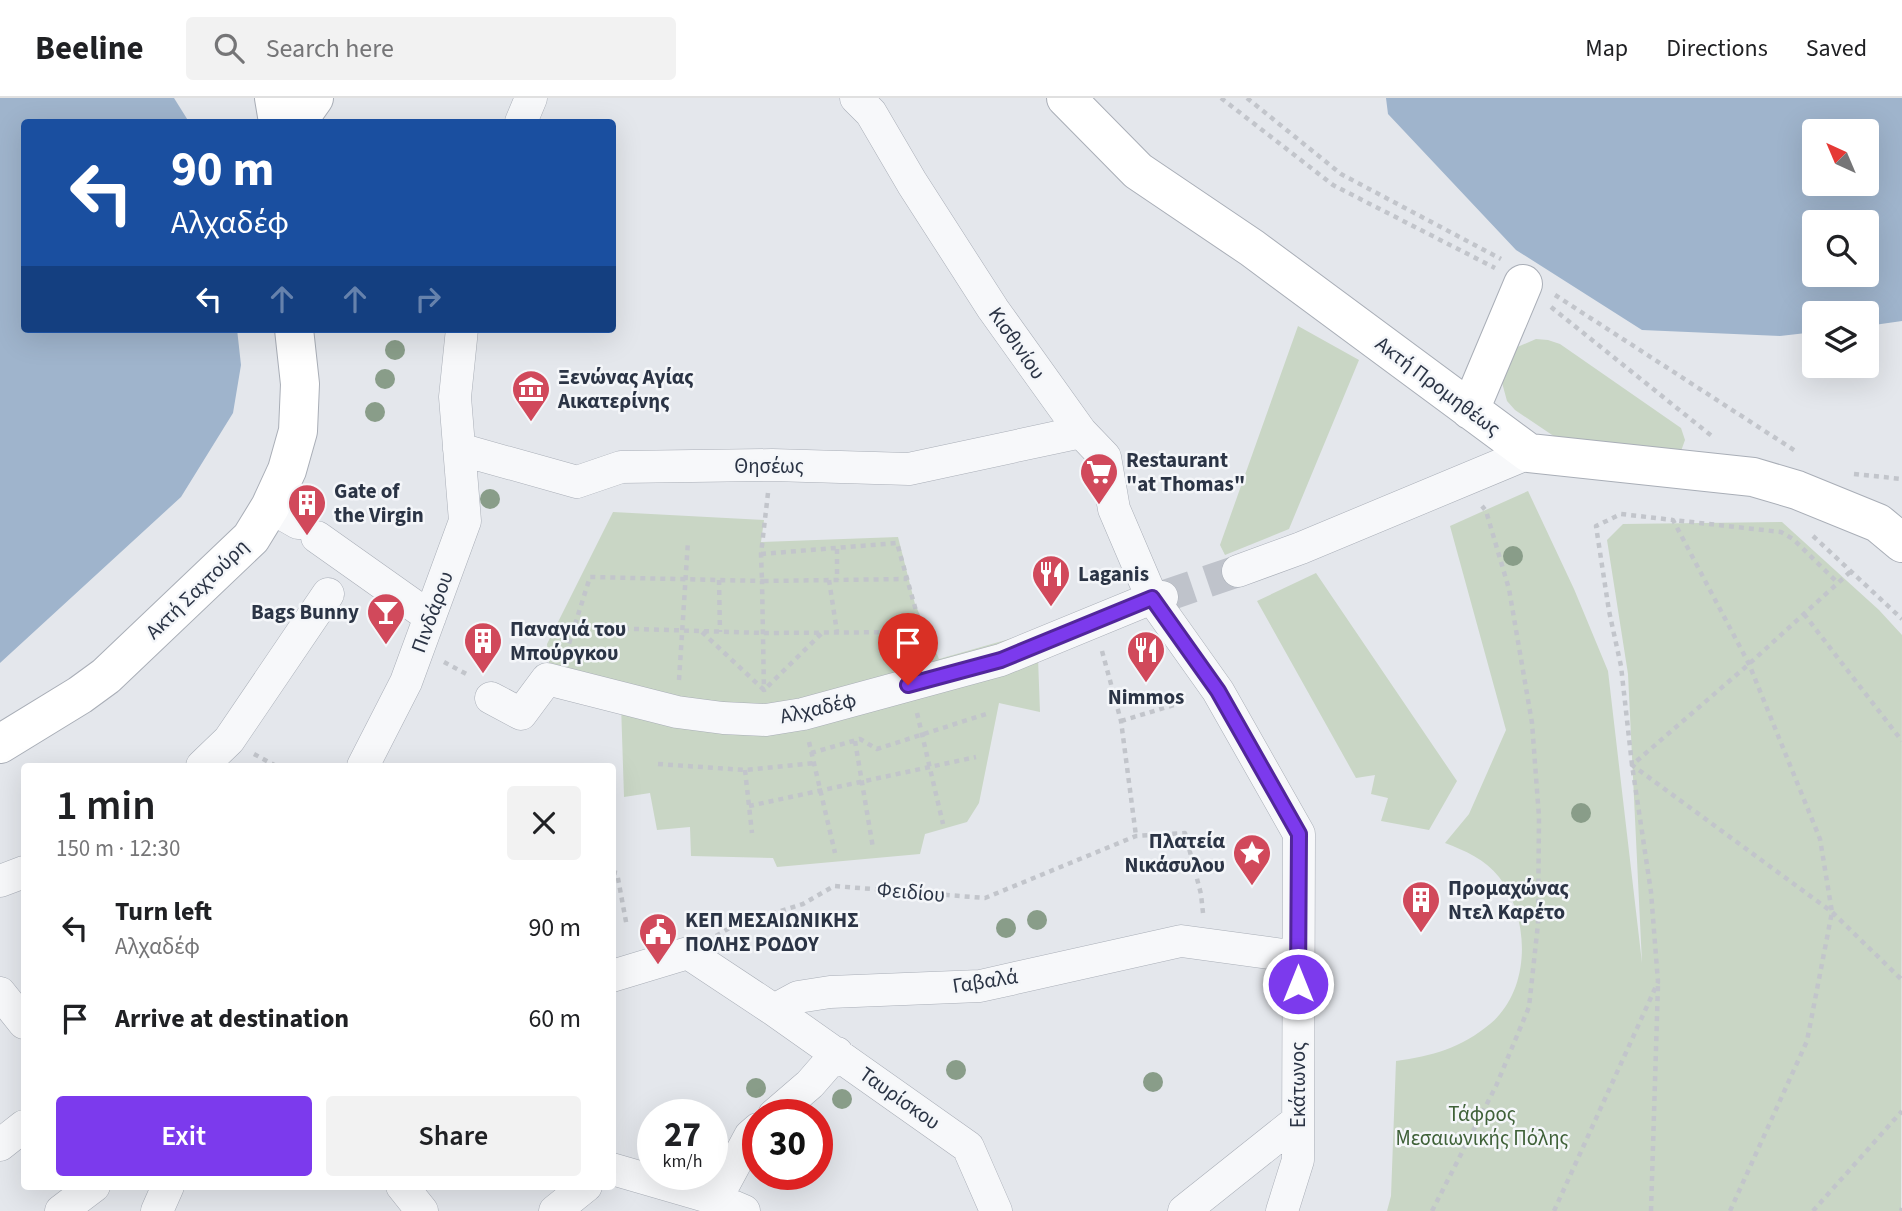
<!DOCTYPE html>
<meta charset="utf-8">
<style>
:root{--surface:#fff;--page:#f2f2f2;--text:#202124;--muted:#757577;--line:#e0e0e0;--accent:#7c3aed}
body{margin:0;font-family:"Source Sans 3",sans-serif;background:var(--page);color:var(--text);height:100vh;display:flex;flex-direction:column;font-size:26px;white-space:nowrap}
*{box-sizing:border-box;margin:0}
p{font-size:23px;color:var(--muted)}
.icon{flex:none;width:38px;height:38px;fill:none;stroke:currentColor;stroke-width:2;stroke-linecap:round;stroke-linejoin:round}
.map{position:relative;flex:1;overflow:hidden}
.details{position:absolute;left:21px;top:665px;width:595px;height:427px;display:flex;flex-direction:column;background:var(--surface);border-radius:7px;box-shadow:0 7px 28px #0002}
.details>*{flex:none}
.top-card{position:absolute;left:21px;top:21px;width:595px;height:214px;border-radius:7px;box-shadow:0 7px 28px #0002;background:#1a4fa0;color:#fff;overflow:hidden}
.needle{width:46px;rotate:316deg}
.buttons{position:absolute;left:1802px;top:21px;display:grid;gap:14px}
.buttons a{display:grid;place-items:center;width:77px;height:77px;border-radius:7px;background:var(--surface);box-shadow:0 7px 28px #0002;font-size:35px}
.speed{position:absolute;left:637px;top:1001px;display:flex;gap:14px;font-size:35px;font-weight:700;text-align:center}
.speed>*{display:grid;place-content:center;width:91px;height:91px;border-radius:50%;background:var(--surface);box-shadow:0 7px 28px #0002;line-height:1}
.speed small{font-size:18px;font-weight:400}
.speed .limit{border:10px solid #d22;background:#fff;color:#111}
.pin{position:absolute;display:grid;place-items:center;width:60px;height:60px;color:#fff;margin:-72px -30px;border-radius:50% 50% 50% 0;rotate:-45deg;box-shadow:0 0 7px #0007}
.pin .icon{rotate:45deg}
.me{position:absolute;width:77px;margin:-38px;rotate:0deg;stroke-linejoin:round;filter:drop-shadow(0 0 5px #0008)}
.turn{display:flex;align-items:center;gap:24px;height:147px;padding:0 35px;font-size:32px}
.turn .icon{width:91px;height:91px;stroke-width:2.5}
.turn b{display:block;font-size:49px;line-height:60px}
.lanes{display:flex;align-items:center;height:66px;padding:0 35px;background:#0003;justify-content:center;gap:35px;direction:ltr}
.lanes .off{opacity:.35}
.round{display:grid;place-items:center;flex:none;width:74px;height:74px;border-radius:7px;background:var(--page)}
.overview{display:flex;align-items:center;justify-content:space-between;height:119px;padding:0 35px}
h1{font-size:42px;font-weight:600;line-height:52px}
.primary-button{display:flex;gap:14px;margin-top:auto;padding:14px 35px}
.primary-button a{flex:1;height:80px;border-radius:7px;background:var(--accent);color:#fff;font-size:28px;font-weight:600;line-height:80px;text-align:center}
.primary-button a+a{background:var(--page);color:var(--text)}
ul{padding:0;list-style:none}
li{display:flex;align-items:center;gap:21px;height:91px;padding:0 35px}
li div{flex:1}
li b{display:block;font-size:26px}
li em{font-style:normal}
header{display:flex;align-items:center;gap:42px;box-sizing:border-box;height:98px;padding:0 35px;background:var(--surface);border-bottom:2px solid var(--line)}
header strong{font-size:33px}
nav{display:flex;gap:38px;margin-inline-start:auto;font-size:24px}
.search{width:490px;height:63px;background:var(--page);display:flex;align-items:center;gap:18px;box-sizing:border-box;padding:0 24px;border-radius:7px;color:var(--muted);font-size:26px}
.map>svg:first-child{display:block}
.green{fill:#c9d6c5}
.water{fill:#9fb4cc;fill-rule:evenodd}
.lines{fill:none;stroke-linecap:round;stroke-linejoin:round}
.street-tunnel{stroke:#bfc3cb;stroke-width:32;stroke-dasharray:32 16;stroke-linecap:butt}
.street-casing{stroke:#a9aeb7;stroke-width:33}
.secondary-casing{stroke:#a9aeb7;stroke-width:40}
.path{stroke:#c2c5cb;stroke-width:4.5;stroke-dasharray:5 5;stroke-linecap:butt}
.street{stroke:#f7f8fa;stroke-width:32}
.secondary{stroke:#fff;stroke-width:38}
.tree{fill:#899d89}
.route-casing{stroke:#51269a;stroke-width:18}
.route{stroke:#7c3aed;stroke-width:12}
.labels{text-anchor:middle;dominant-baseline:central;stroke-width:5;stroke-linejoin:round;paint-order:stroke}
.street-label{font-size:21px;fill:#2b3445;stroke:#f4f6f9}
.poi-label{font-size:21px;font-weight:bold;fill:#2b3445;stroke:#f4f6f9;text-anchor:start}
.park-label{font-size:21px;fill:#3f6138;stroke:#f4f6f9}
</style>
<header>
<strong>Beeline</strong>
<div class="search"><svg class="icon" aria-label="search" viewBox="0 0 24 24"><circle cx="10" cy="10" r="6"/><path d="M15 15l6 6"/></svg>Search here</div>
<nav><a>Map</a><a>Directions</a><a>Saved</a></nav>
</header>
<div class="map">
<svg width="1902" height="1113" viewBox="0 0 1902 1113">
<rect width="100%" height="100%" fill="#e4e7ec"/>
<!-- green -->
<path class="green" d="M1298,228L1359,262L1289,431L1225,457L1220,447Z
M1536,241L1548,242L1560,246L1681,330L1685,342L1681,353L1561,343L1515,312L1507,303L1501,281L1515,250Z
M1528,393L1574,491L1608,573L1642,865L1628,576L1607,442L1623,426L1782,424L1879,512L1902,537L1901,1113H1387L1391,1098L1396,963C1432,958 1461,950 1490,926C1532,891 1530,820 1499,779C1486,762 1464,752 1445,745L1469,716L1506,632L1450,428Z
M613,414L764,422L761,444L898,439L915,506L939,561L1037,533L1040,614L999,605L979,705L967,724L925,736L920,756L777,769L773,760L691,758L690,729L657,732L650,695L624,699L621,606L552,592L547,546Z
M1316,475L1457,683L1429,732L1381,723L1388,700L1371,696L1375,677L1356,680L1257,503Z"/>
<!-- water -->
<path class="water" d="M0,0H174L189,24H24V231H237L241,267L233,315L181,399L0,565Z
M1386,0H1902V223L1867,228V215H1815V234L1780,238L1642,232L1516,152L1388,16ZM1815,33H1867V86H1815ZM1815,124H1867V177H1815Z"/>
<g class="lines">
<!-- street-tunnel -->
<path class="street-tunnel" d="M1162,499L1238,473"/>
<defs>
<path id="street" d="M856,0L871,15L912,85L993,211L1081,334L1105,359L1114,411L1152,500L1218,593L1299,736L1298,1062L1282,1113
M521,24L531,0
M459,351L577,384L621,369L772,367L909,371L1081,334
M270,409L298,425
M317,439L430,519
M1238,473L1301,450L1529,355
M491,600L521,616L547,581L677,614L723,620L766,622L803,616L1001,562L1152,500L1162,499
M202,668L229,642L328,496
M363,668L406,584L465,423L455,299L462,231
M0,783L24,774
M612,878L688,855L774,912L798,899L830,894L980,888L1181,843L1298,859
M0,895L24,925
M774,912L968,1049L996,1113
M774,1017L810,986L837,955
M0,1047L24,1028
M612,1071L716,1101L744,1113
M402,1088L422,1113
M716,1101L750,1038L758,1031
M61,1113L94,1088
M157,1113L168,1088
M555,1113L586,1088
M1184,1113L1297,1023"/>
<path id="secondary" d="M274,0L278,24
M1066,0L1138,73L1252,150L1529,355L1753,379L1797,392L1878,425L1902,445
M297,24L314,0
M1470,312L1523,186
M0,646L80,597L106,578L251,440L270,409L287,372L298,333L300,286L294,231"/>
</defs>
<!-- street casing -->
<use href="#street" class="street-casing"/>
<!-- secondary casing -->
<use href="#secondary" class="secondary-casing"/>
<!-- path -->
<path class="path" d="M1221,0L1333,87L1495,170
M1247,0L1341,76L1501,161
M1555,197L1797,354
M1551,209L1713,339
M1854,376L1902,381
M768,395L761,456L762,483L907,481
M1813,438L1902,521
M837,451V482
M761,456L897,445L927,552
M1850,474L1749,566L1632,667L1832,814L1902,882
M719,482L720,534
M829,482L837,534
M1804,516L1902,643
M574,529L763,535L922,534
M702,534L764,592L822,535
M1102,553L1121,623L1136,738
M566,555L590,479L762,483L764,594
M444,564L470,578
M679,582L688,443
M917,615L943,726
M1121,623L1187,603
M855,643L873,750
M809,644L835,755
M811,655L860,641L877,651L986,616
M254,656L276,668
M658,666L745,672L814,665
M745,672L752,735
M749,708L976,659
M612,774L617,775L627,829
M716,838L733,828L803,806L834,788L985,800L1136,738L1185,735L1201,796L1203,815
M1432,1113L1496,988L1529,909L1538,826L1539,719L1532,625L1509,491L1486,413L1482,408
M1554,1113L1658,884L1651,794L1632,667L1621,568L1609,513L1596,428L1621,416L1673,422
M1651,1113L1658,886
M1730,1113L1807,943L1832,814L1820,741L1749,566L1673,422L1781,434L1793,441L1838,485
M1813,1113L1902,1013
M1901,1113L1902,1110"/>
<!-- street -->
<use href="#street" class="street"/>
<!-- secondary -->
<use href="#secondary" class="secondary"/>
</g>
<!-- trees -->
<g class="tree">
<circle cx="395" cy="252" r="10"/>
<circle cx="385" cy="281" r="10"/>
<circle cx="375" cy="314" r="10"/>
<circle cx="490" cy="401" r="10"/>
<circle cx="1513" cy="458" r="10"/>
<circle cx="1581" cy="715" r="10"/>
<circle cx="1037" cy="822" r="10"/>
<circle cx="1006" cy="830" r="10"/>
<circle cx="956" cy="972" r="10"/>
<circle cx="1153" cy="984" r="10"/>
<circle cx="756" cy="990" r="10"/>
<circle cx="842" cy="1001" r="10"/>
</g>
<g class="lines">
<defs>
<path id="route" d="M908,587L1001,562L1152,500L1218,593L1299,736L1298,886"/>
</defs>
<!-- route casing -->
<use href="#route" class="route-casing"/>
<!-- route -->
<use href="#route" class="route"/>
</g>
<!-- icons -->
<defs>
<symbol id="museum-pin" viewBox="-11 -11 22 30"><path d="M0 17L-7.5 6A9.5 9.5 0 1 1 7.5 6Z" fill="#d1495b" stroke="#f4f6f9"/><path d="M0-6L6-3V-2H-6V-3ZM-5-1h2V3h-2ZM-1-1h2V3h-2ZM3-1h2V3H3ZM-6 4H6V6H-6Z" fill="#fff"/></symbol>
<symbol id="supermarket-pin" viewBox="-11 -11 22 30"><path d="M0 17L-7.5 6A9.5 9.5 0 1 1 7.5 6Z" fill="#d1495b" stroke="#f4f6f9"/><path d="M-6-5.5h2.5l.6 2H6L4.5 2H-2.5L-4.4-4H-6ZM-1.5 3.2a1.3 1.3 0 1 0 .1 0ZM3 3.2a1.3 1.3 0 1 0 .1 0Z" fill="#fff"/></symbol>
<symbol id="building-pin" viewBox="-11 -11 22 30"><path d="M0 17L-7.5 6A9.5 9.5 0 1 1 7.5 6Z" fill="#d1495b" stroke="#f4f6f9"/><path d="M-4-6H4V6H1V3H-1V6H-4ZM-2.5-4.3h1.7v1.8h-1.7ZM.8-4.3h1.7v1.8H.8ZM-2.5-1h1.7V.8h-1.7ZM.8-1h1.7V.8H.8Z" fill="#fff"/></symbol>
<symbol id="restaurant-pin" viewBox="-11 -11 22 30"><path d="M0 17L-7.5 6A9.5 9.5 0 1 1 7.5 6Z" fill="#d1495b" stroke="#f4f6f9"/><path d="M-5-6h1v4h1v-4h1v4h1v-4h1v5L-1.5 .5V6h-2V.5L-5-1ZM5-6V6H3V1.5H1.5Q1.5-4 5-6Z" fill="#fff"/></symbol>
<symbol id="bar-pin" viewBox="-11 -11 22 30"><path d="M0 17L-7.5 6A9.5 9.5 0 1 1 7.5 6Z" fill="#d1495b" stroke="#f4f6f9"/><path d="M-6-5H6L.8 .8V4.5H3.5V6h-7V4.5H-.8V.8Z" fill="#fff"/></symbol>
<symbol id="sight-pin" viewBox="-11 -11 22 30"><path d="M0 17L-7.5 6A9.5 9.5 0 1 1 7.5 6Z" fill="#d1495b" stroke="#f4f6f9"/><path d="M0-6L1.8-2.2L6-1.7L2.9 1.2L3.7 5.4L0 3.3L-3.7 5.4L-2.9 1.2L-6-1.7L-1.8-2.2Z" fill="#fff"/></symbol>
<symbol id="civic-pin" viewBox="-11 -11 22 30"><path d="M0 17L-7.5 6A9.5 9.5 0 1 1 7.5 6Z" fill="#d1495b" stroke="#f4f6f9"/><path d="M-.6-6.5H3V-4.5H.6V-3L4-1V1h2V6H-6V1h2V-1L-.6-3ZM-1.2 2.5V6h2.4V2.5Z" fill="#fff"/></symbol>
</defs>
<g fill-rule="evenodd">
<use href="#museum-pin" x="509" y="269" width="44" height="60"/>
<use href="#supermarket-pin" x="1077" y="352" width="44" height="60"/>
<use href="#building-pin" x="285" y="383" width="44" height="60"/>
<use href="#restaurant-pin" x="1029" y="454" width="44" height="60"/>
<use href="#bar-pin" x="364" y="492" width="44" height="60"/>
<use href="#building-pin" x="461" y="521" width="44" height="60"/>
<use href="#restaurant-pin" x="1124" y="530" width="44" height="60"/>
<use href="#sight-pin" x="1230" y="733" width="44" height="60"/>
<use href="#building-pin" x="1399" y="780" width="44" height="60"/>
<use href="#civic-pin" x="636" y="812" width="44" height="60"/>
</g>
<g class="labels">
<!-- street labels -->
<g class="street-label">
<text transform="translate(1017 245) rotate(55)">Κισθινίου</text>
<text transform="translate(1438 288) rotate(37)">Ακτή Προμηθέως</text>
<text x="769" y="368">Θησέως</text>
<text transform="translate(197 491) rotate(-44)">Ακτή Σαχτούρη</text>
<text transform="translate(432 514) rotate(-70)">Πινδάρου</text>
<text transform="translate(818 610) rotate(-13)">Αλχαδέφ</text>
<text transform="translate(911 794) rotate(5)">Φειδίου</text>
<text transform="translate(985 883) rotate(-9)">Γαβαλά</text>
<text transform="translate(1298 987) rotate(-90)">Εκάτωνος</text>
<text transform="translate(900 1000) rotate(35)">Ταυρίσκου</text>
</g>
<!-- poi labels -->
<g class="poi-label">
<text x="558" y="279">Ξενώνας Αγίας<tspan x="558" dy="24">Αικατερίνης</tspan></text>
<text x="1126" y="362">Restaurant<tspan x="1126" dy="24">"at Thomas"</tspan></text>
<text x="334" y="393">Gate of<tspan x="334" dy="24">the Virgin</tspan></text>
<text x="1078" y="476">Laganis</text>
<text x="359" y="514" text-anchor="end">Bags Bunny</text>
<text x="510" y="531">Παναγιά του<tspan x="510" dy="24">Μπούργκου</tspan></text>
<text x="1146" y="599" text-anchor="middle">Nimmos</text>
<text x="1225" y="743" text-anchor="end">Πλατεία<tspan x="1225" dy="24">Νικάσυλου</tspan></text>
<text x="1448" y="790">Προμαχώνας<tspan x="1448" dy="24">Ντελ Καρέτο</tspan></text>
<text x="685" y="822">ΚΕΠ ΜΕΣΑΙΩΝΙΚΗΣ<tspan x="685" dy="24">ΠΟΛΗΣ ΡΟΔΟΥ</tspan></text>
</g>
<!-- park labels -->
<g class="park-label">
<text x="1482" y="1016">Τάφρος<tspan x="1482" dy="24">Μεσαιωνικής Πόλης</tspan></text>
</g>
</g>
</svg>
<div class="buttons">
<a><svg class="needle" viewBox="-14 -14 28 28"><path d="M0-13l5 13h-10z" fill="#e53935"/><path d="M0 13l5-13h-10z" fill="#757577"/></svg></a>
<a><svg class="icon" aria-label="search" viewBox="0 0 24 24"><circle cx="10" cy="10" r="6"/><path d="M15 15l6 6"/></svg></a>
<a><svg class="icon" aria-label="layers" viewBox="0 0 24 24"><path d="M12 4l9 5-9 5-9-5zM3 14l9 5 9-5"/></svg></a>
</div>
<div class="speed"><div>27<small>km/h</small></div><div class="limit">30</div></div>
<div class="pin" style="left:908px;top:587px;background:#d93025"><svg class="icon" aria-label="arrive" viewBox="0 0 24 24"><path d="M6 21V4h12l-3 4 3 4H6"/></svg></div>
<svg class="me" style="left:1298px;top:886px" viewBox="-20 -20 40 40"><circle r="17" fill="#7c3aed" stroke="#fff" stroke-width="3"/><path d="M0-11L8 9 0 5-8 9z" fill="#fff"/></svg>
<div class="top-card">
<div class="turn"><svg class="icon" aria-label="left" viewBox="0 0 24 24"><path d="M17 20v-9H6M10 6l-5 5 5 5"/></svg><div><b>90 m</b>Αλχαδέφ</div></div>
<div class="lanes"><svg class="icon" aria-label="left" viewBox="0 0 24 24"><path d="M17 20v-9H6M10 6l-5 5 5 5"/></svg><svg class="icon off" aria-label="ahead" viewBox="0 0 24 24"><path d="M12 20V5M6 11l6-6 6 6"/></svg><svg class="icon off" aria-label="ahead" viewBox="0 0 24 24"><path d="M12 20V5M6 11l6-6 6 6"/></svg><svg class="icon off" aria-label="right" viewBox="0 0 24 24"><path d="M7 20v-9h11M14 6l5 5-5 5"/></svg></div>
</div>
<section class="details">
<div class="overview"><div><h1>1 min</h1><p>150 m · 12:30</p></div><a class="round"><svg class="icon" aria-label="close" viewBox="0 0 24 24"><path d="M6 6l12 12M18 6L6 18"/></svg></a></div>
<ul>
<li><svg class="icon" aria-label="left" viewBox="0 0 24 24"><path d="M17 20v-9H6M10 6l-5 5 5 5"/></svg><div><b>Turn left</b><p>Αλχαδέφ</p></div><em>90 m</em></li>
<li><svg class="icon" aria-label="arrive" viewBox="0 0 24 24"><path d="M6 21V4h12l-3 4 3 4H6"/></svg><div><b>Arrive at destination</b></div><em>60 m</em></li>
</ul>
<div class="primary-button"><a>Exit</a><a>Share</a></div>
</section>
</div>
